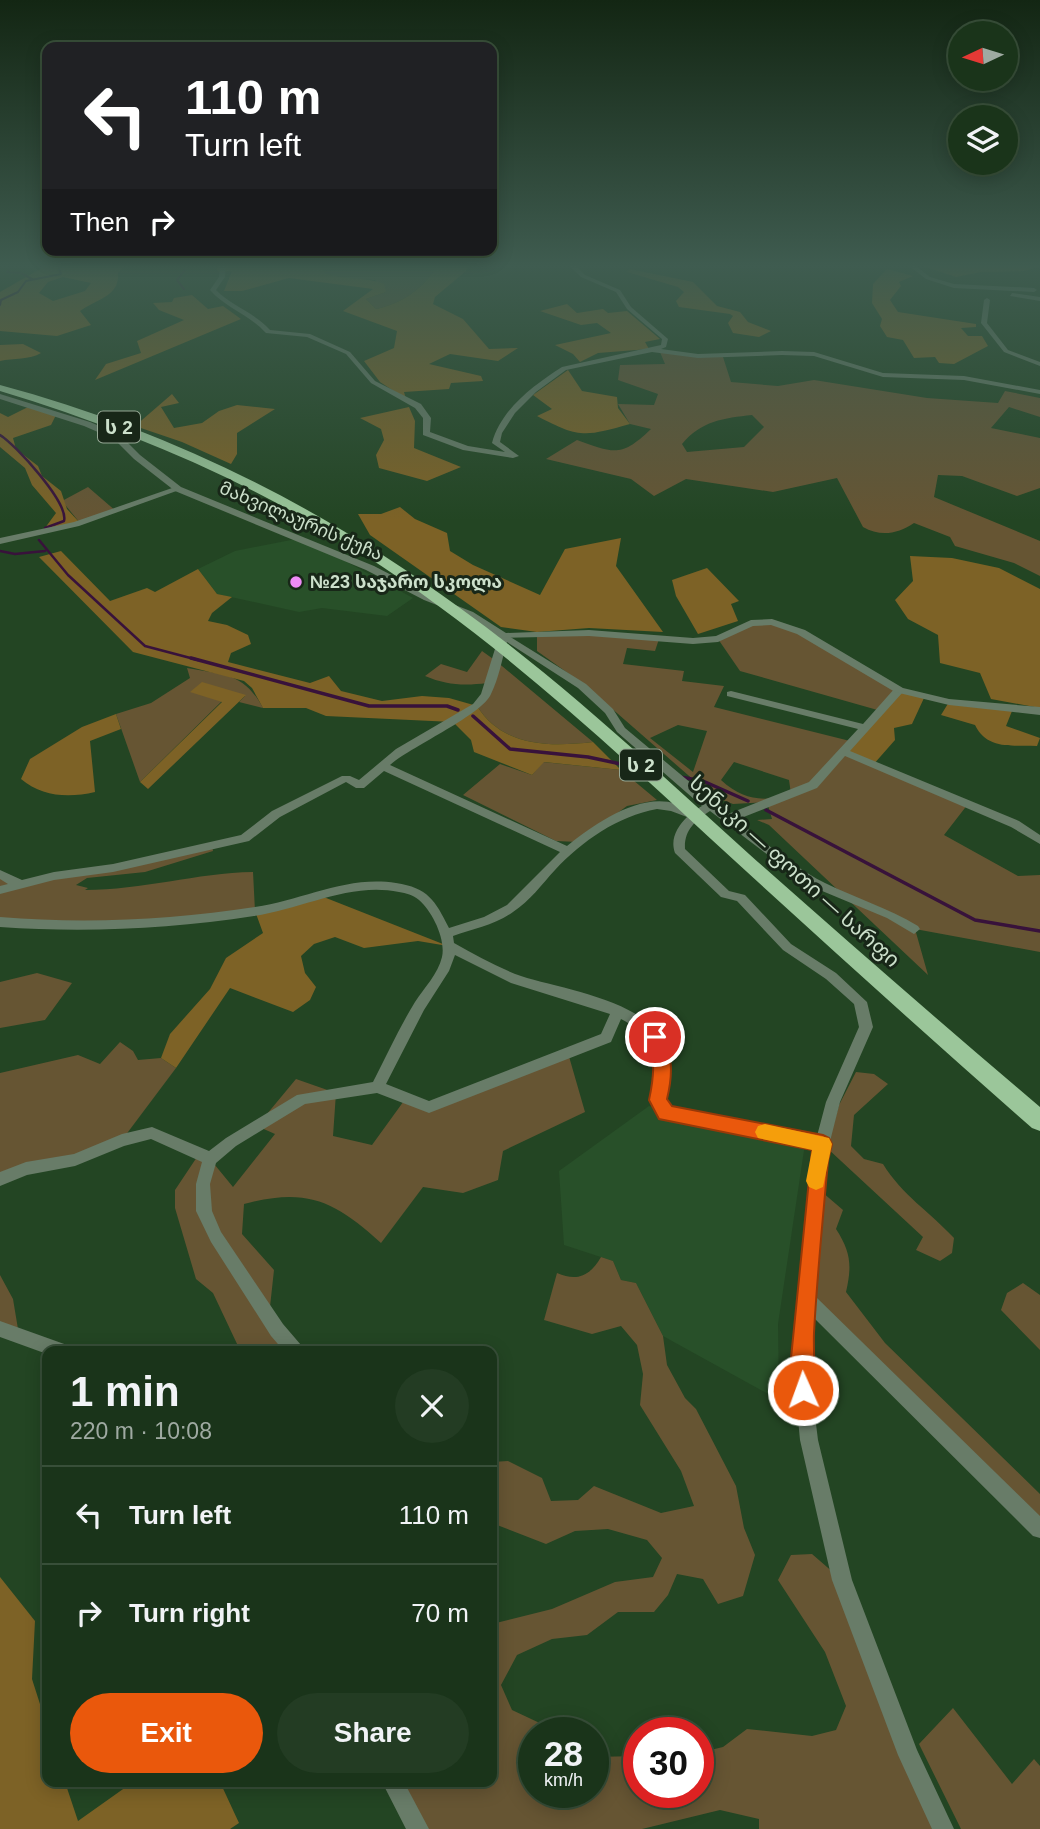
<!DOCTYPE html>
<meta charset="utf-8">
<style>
:root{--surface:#1a341a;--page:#233c23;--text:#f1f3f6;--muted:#9faaa2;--line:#384f39;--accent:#ea580c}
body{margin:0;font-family:Helvetica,"Noto Sans Georgian",sans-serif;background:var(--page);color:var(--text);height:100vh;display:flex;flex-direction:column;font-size:26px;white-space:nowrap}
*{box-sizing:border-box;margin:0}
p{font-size:23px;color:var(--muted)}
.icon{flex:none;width:38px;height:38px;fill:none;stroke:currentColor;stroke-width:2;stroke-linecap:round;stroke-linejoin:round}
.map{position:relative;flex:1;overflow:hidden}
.details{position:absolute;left:42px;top:1346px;width:455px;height:441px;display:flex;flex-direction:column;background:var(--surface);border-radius:14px;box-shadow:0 4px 18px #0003,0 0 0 2px var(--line)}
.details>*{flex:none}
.banner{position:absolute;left:42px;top:42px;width:455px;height:214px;border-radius:14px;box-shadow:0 4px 18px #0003,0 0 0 2px var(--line);background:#202124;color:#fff;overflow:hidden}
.needle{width:46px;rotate:266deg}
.tools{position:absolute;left:948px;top:21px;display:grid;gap:14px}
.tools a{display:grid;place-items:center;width:70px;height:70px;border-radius:50%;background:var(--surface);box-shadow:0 4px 18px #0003,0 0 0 2px var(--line);font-size:35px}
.speed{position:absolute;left:518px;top:1717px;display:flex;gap:14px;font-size:35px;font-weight:700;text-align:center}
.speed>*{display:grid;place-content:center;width:91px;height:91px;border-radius:50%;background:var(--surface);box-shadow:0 4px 18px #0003,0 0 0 2px var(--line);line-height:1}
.speed small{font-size:18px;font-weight:400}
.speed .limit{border:10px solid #d22;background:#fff;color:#111}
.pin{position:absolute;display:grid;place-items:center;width:60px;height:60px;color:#fff;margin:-30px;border:4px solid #fff;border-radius:50%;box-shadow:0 2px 7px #0007}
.me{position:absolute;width:77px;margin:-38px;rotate:358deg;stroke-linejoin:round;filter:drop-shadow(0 0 5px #0008)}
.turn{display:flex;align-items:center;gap:24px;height:147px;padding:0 28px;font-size:32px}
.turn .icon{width:91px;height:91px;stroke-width:2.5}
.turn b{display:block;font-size:49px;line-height:60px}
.then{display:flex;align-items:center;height:66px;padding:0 28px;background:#0003;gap:14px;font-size:26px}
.round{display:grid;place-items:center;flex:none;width:74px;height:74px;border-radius:37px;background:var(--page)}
.overview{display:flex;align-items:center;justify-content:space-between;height:119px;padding:0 28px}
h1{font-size:42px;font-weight:600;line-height:52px}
.cta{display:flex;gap:14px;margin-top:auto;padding:14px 28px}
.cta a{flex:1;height:80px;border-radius:42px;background:var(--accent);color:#fff;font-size:28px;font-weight:600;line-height:80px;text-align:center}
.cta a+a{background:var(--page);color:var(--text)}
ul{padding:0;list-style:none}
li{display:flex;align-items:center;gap:21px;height:98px;padding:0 28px;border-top:2px solid var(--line)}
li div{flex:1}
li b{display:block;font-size:26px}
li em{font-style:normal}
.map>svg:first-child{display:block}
.built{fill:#285029}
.green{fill:#653;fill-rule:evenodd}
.forest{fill:#7d6226;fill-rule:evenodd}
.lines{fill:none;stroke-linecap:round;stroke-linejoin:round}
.stream-far2{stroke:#38123b;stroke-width:2}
.stream-far1{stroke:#38123b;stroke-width:2.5}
.stream{stroke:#38123b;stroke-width:3.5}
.minor{fill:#687c68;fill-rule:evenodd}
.tertiary{fill:#687c68;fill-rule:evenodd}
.trunk{fill:#9bc69a;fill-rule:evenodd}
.route{fill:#ea580c;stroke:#983908;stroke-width:2}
.slow{fill:#f59e0b}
.poi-dot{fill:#ef8bf7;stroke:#182718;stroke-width:2.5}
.labels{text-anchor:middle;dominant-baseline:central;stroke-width:6;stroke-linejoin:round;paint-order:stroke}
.far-street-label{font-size:18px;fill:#cce0cb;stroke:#182718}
.far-poi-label{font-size:18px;font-weight:bold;fill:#cce0cb;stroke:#182718;text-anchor:start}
.shield{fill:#182718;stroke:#96a895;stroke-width:2}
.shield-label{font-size:19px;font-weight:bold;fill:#cce0cb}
.street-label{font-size:21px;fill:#cce0cb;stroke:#182718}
</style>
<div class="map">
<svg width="1040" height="1829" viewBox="0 0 1040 1829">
<rect width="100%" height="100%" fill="#234523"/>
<!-- built -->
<path class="built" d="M296,539L345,561L413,598L387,616L322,608L299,612L217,594L198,569L235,551Z
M649,1106L806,1137L778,1324L779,1400L663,1336L636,1283L621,1280L613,1261L564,1245L559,1171Z"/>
<!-- green -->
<path class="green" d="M322,265H437C425,288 401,304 376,309L366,299L386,292L375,280L339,278L325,273Z
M660,352L723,357L731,382L778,386L814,380L927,398L998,403L1005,391L1040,398V417L1009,407L991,428L1040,438V488L1017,496L962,476L938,475L934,497L1040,541V576L1014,563L955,546L950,537L914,523C898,534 880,537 863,527L837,478L773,492L686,479L654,496L631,479L546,459L577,440C614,453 621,458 651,429L630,424L618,404L654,405L658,394L618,380L620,365L665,364ZM752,415L764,427L744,447L687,452L682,444C701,421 724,418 752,415Z
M88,487L117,512L80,523L62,501Z
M751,623L787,626L899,690L881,711L740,671L718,639Z
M589,633L659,639L655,651L627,648L623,664L684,671L682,681L724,686L714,707L854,742L844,752L968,804L944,835L1018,876L1040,875V952L915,929L928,975L769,825L757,820L772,819L767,802L733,804L712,796L586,686L537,651V635ZM678,725L707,731L693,772L650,738ZM734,762L789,780L791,794C764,802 744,801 721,780Z
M482,651L496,661L593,742C549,747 503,747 477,706L487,683C464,686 446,685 425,676L441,664L467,672Z
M187,668C225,675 244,673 263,708L239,702L245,696L222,701L140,782L116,714L151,703L190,678Z
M543,762L621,770L657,800L627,806L578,842L556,841L463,795L500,764L532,775Z
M212,845L213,851L145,872L87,878L76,885L88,888L85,890C142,890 197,873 253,872L255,911L139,922H0V873L19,884Z
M37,973L72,983L45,1020L0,1028V982Z
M120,1042L133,1051L138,1060L161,1058L176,1068L122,1140L0,1179V1073L78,1055L100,1064Z
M568,1053L585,1112L503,1151L498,1180L463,1193L423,1187L381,1243C335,1201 307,1187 244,1204L242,1234L274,1270L269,1316L295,1351H246L238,1346L213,1293L196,1279L175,1208V1190L199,1154L210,1159L233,1187L275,1134L257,1126L296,1079L336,1093L333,1136L372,1145L406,1098L429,1107Z
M856,1072L874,1074L888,1084L854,1115L851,1146L864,1159L883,1164C902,1195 930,1212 954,1238L952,1253L940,1261L916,1250L923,1237L827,1148L839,1105Z
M822,1192L843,1210L836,1229C851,1252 852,1266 846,1292L885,1343L1040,1494V1524L814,1298Z
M601,1257L613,1261L621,1280L636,1283L663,1336L667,1365L685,1398L696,1409L736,1486L744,1528L755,1555L743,1596L718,1604L703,1579L677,1574L668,1595L654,1612H618L587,1635L552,1639L517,1655L501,1685L512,1710L546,1726L552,1732H534V1792H593V1757L638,1756L639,1792H698V1753L723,1747L747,1729L812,1736L836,1730L846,1706L825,1652L778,1580L791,1555L812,1554L842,1580L943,1829H759V1819L720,1810L642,1829H418L393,1782H492V1624L552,1609L615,1582L653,1577L662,1558L647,1540L608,1529L575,1531L546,1544L492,1523V1462L508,1461L542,1478L551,1501L578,1500L594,1486L661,1513L694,1506L681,1471L640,1405L643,1374L637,1345L621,1326L592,1334L544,1320L557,1273C577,1282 590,1276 601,1257Z
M0,1275L13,1299L19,1335L0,1329Z
M1023,1283L1040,1295V1350L1001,1310L1007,1293Z
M953,1708L1012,1784L1034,1759L1040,1766V1829H961L919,1744Z"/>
<!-- forest -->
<path class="forest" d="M47,265H125L118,273C120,296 97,299 80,311L91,325L57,336L0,331V292ZM63,277L91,283L85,291L53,301L39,293L48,282Z
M217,265H322L325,273C344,281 365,276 384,284L386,292L366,299L376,309C401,304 425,288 437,265H467L466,271L435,297L433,304L463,319L489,349L518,348L498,361L450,354L429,364L481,376L483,381L451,383L449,389L404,392L406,399L380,382L364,361L394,348L397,331L343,311L373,289L289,278L242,291H224L232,271H217Z
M920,265H1040V266L1024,271L981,272L956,277Z
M630,269L693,282L717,306L740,312L748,322L771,331L759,337L733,333L728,323L733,316L730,314L679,307L676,301L684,292L678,287L627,272Z
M887,269L913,276L899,282L901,286L890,300L898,312L976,324V327L961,328L968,336H982L988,346L954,364L939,363L935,357L914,358L903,340L887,337L880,326L882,319L872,303L873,284Z
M192,295L208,309L223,306L241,319L95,380L106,364L141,353L137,341L184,320L159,310L153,303L172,302L174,298Z
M567,304L577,313L603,309L608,313L627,311L660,339L645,342L649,349L598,353L580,362L573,354L555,345L611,333L597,323L581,325L540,311Z
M23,344L41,353C30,360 13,358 0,361V345Z
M568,370L582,391L617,397L618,408L630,424C584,437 579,438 537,416L552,409L533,395Z
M172,394L179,403L161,407L174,428L202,423L219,411L237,405L275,409L237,433V454L231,464L182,442L135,426Z
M28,407L56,415L51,425L13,438L16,449L38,466L42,476L61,491L67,509L80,523L45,528L56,513L32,485L25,468L0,447V413L8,417Z
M409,407L415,421L414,448L461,467L427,481L379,468L376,455L384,440L381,429L360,418Z
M400,507L415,519L447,533L450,551L473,565L540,595L565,549L621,538L616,566L663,632L589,628L537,632L501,627L370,535L358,514H381Z
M61,551L110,601L147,588L155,592L198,569L217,594L232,597L212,613L208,621L227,625L248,635L251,644L231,653L228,662L310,683L329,676L341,691L382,701L422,696L449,698L477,706C503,747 549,747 593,742L621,770L544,762L532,775L474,752L471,740L453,722L326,716L306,708H263L252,688L244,681L133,652L39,557Z
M910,556L952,558L999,568L1040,589V708L991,699L980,673L940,663L938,635L908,619L895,600L913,581Z
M707,568L739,601L731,604L738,621L698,634L676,596L672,580Z
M202,682L246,695L148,789L140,782L222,702L190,692Z
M899,690L924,698L912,724L894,728L895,740L873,765L844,752Z
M949,702L1014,706L1006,726L1040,738L1037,746C1012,745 987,750 975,725L941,715Z
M116,714L121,729L90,741L95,792C69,798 42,797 21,779L30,759L82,727Z
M316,894L448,946L418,941L364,948L335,937L314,944L301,956L305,973L316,987L310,1000L293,1012L230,988L176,1068L161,1058L170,1034L210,989L226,958L263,933L255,911Z
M0,1577L35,1621L32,1679L47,1726V1782H65L78,1821L133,1782H220L239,1823L230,1829H0Z"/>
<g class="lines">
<!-- stream-far2 -->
<path class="stream-far2" d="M11,265L7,272L21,273L32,279
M184,289L177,280L189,265
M0,305L1,300L18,292L26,281L61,274L58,265
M0,435L3,437"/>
<!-- stream-far1 -->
<path class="stream-far1" d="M0,435C15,444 69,503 64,521L45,528
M39,540L68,575L145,646L198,660
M0,551L15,554L45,551"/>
<!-- stream -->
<path class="stream" d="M191,658L369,706H447L458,710
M473,716L510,749L588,757L635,767
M680,777L703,781L748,801
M766,810L975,920L1040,931"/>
<!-- minor -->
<path class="minor" d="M220,265H226L225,277L216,290C232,306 255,313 270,330L310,334L350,352L375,381L421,404L431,418L430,432L468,446L505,452L492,443C501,409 534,385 562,367L661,345L662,339L627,309L616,292L581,277L569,265H575L585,275L620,290L631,307L668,339L666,347L661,349L698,354L782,351L814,352L883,373L964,376L1040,390V394L964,380L883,377L814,356L782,355L698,358L652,352L566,370L536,392L515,413L502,433L500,442L519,456L513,458L463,450L423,435V418L415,408L371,383L346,354L307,337L266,333C250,315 226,308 210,290L219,277Z
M908,265H915L930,277L954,284L1034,288L1037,290L1034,292L954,288L926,279Z
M1012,293L1040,297V301L1010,296Z
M987,298L990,300L987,323L1008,350L1040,362V366L1004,352L981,323L984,300Z
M175,487L182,489L79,526L0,544V538L74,522Z
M504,633L586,684L613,709L625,728L728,814L809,782L858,729L727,696V692L731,691L863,724L895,688H903V692L850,751L1019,821L1040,835V844L1011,827L845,756L817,788L736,820C764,841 793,867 825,883C856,898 888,908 918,926L920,929L914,934L887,918L815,888L797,877L710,811C695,821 684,830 685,849L729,891L745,895L791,944L836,973L867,1002L873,1027L840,1102L825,1161L815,1296L1040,1516V1538L1033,1536L813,1317L809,1368L818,1440L852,1580L917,1750L954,1829H932L898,1755L832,1580L800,1440L793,1368L798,1301L797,1297L799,1292L811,1161L814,1149L661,1117L651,1100C661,1061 659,1039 621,1019L611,1042L429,1113L377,1093L305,1104L236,1146L216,1163L210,1184L212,1211L221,1232L283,1324L301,1345L303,1351H284L271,1336L211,1242L196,1211V1184L202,1162L151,1139L124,1146L75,1166L27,1175L0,1186V1172L26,1162L74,1154L122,1134L152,1127L209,1151L226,1138L297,1095L373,1082C387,1055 399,1028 415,1002C424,988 438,974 442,957C446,939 432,911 419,900C413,895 406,893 399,892C349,882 303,909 254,916C170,929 85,933 0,927V917C85,924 171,920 255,907C303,900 347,875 396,883C428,888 435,900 449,928L484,917L507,905L560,852L384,771L364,788H356L346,782L280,817L249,841L113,872L54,880L0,894V886L8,884L0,879V870L22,880L54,872L113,864L241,835L272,811L342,776H350L359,780L396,749L473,704L481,694L499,636ZM507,642L578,688L605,713L617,732L702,806L692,812C653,782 598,821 567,846L390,765C412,746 482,715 491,694C499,678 502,659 507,642ZM657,809L671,811L687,817C677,827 670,839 675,853L721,897L737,901L783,950L826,979L854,1004L859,1027L826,1102L817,1136L670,1108L665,1099C669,1084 672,1067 668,1052C655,1001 564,990 521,976C498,968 476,955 454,943L453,936C473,929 495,925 513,912C530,901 542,884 555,870C582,841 618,816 657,809ZM455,955L511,983L610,1014L601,1034L429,1101L386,1084L424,1010L449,971Z
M0,1321L67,1345L69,1351H47V1354L0,1337Z
M382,1782H404L429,1829H406Z"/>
<!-- tertiary -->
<path class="tertiary" d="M0,394L90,422L120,435L140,455L181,487L374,566L432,596L473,612L506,633L589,630L693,638L716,636L751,620L772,619L805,630L903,688L949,699L1040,707V715L949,705L895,692L797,634L771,625L753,626L718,642L693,644L589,636L500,638L465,616L424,600L366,570L175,491L134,459L114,439L84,426L0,399Z"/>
<!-- trunk -->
<path class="trunk" d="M0,385C166,429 322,507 460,608C563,682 655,769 749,854C845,939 942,1024 1040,1107V1131L1032,1128C932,1040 833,951 735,861C616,752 499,641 363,554C251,481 128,430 0,391Z"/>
</g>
<!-- sky -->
<linearGradient id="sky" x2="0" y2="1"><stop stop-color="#132613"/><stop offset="0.51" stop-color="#3f5c50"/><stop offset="1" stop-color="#3f5c50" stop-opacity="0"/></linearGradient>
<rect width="1040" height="521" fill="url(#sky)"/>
<!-- route -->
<path class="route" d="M655,1030L661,1032C673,1056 673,1074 667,1099L672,1106L823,1135L829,1138L832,1144L828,1161C823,1218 817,1276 814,1333C813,1351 817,1383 811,1398L803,1401L795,1398L790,1368L812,1150L659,1119L649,1100C654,1076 656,1060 646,1037Z"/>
<!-- slow -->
<path class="slow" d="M765,1124L829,1138L832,1144L823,1187L816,1190L809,1187L806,1181L812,1150L758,1138L755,1132L758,1126Z"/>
<!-- markers -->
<circle class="poi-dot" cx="296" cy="582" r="7"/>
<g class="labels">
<!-- far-street labels -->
<g class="far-street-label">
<text transform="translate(301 521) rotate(23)">მახვილაურის ქუჩა</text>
</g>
<!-- far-poi labels -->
<g class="far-poi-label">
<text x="310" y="582">№23 საჯარო სკოლა</text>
</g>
<!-- shield labels -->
<g class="shield">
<rect x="98" y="411.5" width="42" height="31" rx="5"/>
<rect x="620" y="749.5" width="42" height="31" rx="5"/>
</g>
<g class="shield-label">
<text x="119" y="427">ს 2</text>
<text x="641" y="765">ს 2</text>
</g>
<!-- street labels -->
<g class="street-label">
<text transform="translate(795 871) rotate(42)">სენაკი — ფოთი — სარფი</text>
</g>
</g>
</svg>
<div class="tools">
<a><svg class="needle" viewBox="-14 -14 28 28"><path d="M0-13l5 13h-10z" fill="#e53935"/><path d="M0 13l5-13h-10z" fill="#9faaa2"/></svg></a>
<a><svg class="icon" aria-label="layers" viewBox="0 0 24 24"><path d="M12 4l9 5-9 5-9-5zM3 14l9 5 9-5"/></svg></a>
</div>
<div class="speed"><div>28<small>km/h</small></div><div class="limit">30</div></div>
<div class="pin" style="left:655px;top:1037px;background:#d93025"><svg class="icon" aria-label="arrive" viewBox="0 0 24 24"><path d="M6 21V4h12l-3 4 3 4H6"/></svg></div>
<svg class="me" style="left:803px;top:1390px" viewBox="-20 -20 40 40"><circle r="17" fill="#ea580c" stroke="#fff" stroke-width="3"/><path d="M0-11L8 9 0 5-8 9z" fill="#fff"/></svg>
<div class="banner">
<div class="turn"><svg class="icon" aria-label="left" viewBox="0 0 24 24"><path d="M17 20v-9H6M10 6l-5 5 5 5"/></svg><div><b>110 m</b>Turn left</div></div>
<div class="then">Then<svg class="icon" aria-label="right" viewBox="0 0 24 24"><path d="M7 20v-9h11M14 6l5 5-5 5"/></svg></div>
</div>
<section class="details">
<div class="overview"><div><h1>1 min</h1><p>220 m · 10:08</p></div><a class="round"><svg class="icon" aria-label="close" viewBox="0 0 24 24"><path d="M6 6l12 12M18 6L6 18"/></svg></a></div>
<ul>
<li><svg class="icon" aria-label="left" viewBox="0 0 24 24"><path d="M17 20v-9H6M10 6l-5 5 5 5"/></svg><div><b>Turn left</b></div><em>110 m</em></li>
<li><svg class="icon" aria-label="right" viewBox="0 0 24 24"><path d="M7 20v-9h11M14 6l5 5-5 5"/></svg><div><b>Turn right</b></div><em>70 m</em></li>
</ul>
<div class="cta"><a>Exit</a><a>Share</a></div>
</section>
</div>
